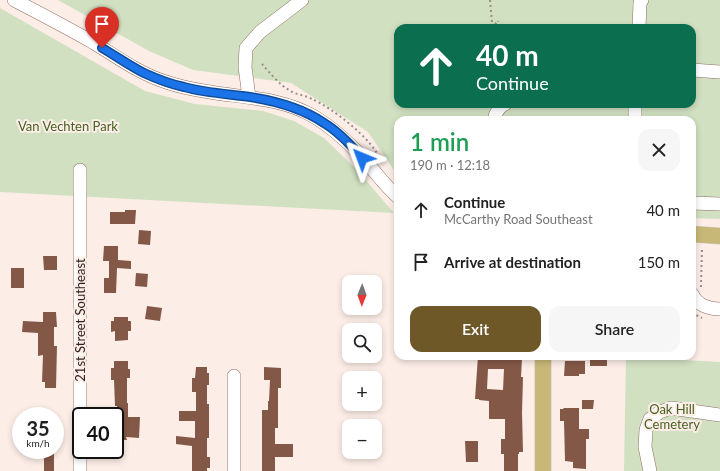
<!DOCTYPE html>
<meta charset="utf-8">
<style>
:root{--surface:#fff;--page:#f6f6f6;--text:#222;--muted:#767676;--accent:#6f5828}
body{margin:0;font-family:Lato,sans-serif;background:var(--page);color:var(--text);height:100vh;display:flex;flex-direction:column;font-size:15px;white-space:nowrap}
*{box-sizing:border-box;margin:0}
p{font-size:13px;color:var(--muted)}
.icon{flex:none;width:22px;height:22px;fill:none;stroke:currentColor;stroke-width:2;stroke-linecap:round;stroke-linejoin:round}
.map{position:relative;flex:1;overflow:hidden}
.panel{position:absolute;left:394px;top:116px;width:302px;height:244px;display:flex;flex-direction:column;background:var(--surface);border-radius:12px;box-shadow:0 2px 6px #0003}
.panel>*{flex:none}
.top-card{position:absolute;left:394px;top:24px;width:302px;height:84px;border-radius:12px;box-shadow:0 2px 6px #0003;background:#0b6e4f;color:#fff;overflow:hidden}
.needle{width:26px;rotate:181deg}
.tools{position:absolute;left:342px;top:275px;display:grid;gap:8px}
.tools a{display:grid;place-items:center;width:40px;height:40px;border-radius:8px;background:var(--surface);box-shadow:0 2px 6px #0003;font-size:20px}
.speed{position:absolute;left:12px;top:407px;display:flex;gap:8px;font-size:20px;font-weight:700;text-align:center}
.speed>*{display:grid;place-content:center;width:52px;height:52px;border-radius:50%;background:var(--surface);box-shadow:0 2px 6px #0003;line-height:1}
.speed small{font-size:10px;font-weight:400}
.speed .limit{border:2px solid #111;border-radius:6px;background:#fff;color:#111}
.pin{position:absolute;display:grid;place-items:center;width:34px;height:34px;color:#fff;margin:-41px -17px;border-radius:50% 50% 50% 0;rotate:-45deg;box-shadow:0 0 4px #0007}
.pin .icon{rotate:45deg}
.me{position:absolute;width:44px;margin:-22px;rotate:316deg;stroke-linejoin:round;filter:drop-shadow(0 0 3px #0008)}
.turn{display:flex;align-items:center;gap:14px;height:84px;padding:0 16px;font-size:18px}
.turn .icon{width:52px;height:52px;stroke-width:2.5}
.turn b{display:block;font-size:28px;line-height:34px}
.round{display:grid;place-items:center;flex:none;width:42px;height:42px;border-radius:12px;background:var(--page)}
.summary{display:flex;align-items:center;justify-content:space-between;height:68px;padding:0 16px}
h1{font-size:24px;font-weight:600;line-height:30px;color:#1e9e55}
.cta{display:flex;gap:8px;margin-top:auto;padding:8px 16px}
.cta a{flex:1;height:46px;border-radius:12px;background:var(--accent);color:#fff;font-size:16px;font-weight:600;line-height:46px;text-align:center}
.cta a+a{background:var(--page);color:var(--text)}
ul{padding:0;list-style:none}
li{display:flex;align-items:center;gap:12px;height:52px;padding:0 16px}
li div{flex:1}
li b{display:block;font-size:15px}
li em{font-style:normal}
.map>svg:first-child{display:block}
.green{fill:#d1e0c1;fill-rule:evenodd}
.building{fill:#845847;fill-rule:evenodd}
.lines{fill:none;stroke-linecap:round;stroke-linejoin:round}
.minor-casing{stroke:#906f63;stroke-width:14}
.major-casing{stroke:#d1cecd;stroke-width:17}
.path{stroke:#9a8c86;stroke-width:2;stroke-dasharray:2 3;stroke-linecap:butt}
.minor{stroke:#fff;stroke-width:13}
.major{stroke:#c8b878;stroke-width:16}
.route-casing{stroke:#114b97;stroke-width:10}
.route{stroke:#1a73e8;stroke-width:7}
.labels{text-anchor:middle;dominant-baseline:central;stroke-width:4;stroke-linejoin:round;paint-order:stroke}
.park-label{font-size:13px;fill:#476122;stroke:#fcede7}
.street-label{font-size:13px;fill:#2e211c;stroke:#fcede7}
</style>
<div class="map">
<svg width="720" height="471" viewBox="0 0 720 471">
<rect width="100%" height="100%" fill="#fcede7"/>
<!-- green -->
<path class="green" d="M58,0H720V219L692,218V120H398V176L368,132L291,83L193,70L149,51ZM398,28H692V104H398Z
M0,8L145,91L195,104L263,111L294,121L324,138L356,169L394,213L0,192Z
M626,357L720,362V471H624Z"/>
<!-- building -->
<path class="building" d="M125,210H136L135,224H110V212H125Z
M139,230L151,231L150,245L138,244Z
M104,246H118V260L131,261V269L117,268L116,293H104V278H109V261H103Z
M43,256H57V270H44Z
M11,268H24V288H11Z
M136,273L148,274L147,287L135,286Z
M147,306L162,308L160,321L145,319Z
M43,312H56L57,327H54V346H57L56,388H45V382H42L43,355L38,356V333L22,332L23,321L43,322Z
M114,317H128V321H131V331H128V340L115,341V331L111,332V321H114Z
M478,356H518V357L522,358L521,377H523L522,413L523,452H519V454H518V471H504V454H501V439H505V419H489V401L479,400V399H475ZM488,369H504L503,390L487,389Z
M590,356H607V366H590Z
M114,361H128V369H130V378H127V403H128V417H140L139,438L126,437L127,440H115L117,406H115L114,380H111V368H114Z
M565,361H585V374H579V376H564Z
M196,367H207V373H209V385H207V404H209V438H207V457H210V468H207V471H192V446L176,444V436L195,438V421H179V411H196V392H192V378H195Z
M264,367L281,368V388H278V428H275V444H293V457H275V471H262V410H268V401H269L270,380H264Z
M582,400H594L593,409H582Z
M563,408H579V429H589V439H586V469L573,468V462L565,461L564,421H560V409H564Z
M465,441H478V462H466Z
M44,454H54V471H44Z"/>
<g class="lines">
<defs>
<path id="minor" d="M14,0C41,14 68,28 94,43C117,57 140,74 166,82C178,86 191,89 204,91C241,98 280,97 313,116C332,127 347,141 362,157C374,170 384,185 398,197
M639,28L640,3L642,0
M692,70L720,72
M249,97L245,67L246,48L260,32L302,0
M494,120C495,114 499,107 505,104
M635,120V104
M692,203L720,204
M692,294C697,305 709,309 720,309
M80,471V170
M234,471V376
M650,471L645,447L646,430L650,419L660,412L671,408L720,415"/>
<path id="major" d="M692,234L720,236
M543,471V356"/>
</defs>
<!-- minor casing -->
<use href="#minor" class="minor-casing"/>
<!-- major casing -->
<use href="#major" class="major-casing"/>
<!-- path -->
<path class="path" d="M490,0L492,22L497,24L498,21
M262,64C269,72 281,86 289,90C296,95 305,95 312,99C331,107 374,140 380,160
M701,287L702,247
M692,313L702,318"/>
<!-- minor -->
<use href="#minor" class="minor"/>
<!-- major -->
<use href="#major" class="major"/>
</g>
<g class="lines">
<defs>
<path id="route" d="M102,48C116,56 130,66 144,73C157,79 170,84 184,87C206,93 228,94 250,97C276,101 302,108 324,123C339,132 351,145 362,158"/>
</defs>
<!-- route casing -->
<use href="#route" class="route-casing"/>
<!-- route -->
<use href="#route" class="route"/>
</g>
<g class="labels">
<!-- park labels -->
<g class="park-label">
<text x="68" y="126">Van Vechten Park</text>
<text x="672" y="409">Oak Hill<tspan x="672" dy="15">Cemetery</tspan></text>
</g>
<!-- street labels -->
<g class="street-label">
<text transform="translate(80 320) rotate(-90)">21st Street Southeast</text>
</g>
</g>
</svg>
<div class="tools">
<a><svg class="needle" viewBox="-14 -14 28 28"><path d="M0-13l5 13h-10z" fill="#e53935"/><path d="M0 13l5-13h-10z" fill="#767676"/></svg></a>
<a><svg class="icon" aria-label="search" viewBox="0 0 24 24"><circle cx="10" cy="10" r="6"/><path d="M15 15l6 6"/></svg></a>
<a>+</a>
<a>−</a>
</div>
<div class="speed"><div>35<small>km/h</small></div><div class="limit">40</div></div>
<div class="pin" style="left:102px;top:48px;background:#d93025"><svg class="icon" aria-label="arrive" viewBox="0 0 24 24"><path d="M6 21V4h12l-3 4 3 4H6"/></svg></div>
<svg class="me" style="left:362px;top:158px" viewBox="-20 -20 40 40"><path d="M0-17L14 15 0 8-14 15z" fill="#1a73e8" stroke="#fff" stroke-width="4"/></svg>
<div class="top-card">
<div class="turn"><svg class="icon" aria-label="ahead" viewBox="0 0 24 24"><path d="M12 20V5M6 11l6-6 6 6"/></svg><div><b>40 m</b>Continue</div></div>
</div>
<section class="panel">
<div class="summary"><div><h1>1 min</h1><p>190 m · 12:18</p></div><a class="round"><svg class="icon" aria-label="close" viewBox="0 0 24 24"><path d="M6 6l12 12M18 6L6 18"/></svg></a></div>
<ul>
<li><svg class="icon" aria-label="ahead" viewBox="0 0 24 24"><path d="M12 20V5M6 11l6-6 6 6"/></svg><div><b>Continue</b><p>McCarthy Road Southeast</p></div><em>40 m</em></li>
<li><svg class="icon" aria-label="arrive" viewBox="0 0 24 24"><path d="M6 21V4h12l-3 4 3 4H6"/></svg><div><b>Arrive at destination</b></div><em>150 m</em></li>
</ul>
<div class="cta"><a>Exit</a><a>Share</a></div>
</section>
</div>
